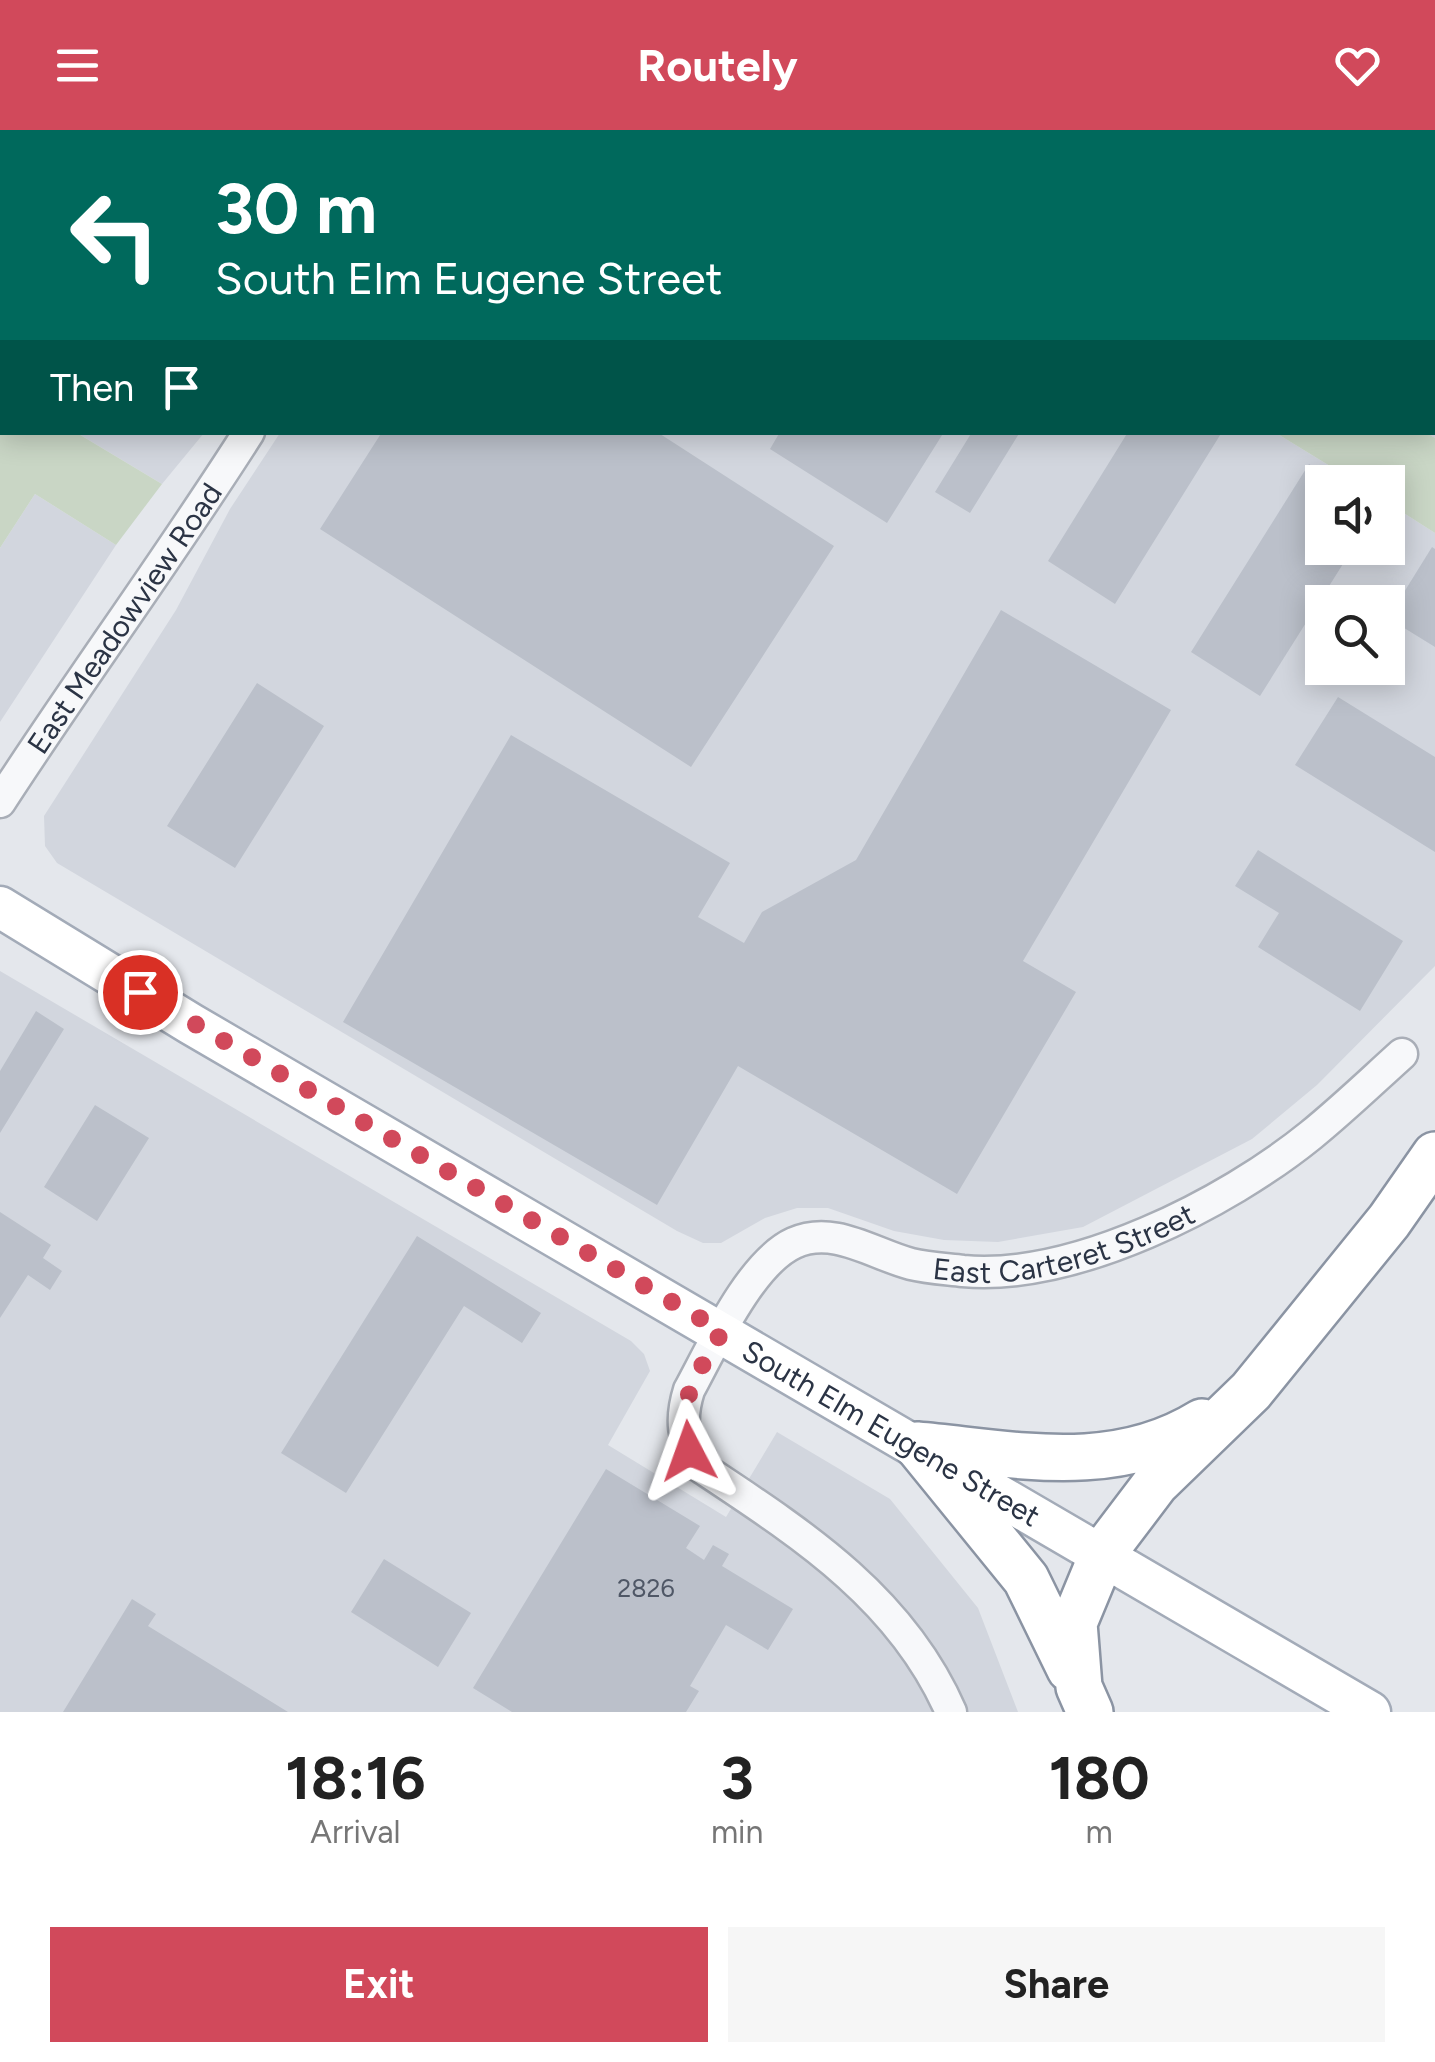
<!DOCTYPE html>
<style>
:root{--surface:#fff;--page:#f6f6f6;--text:#222;--muted:#767676;--accent:#d1495b}
body{margin:0;font-family:Figtree,sans-serif;background:var(--page);color:var(--text);height:100vh;display:flex;flex-direction:column;font-size:38px;white-space:nowrap}
*{box-sizing:border-box;margin:0}
p{font-size:32px;color:var(--muted)}
.icon{flex:none;width:55px;height:55px;fill:none;stroke:currentColor;stroke-width:2;stroke-linecap:round;stroke-linejoin:round}
.map{position:relative;height:1582px;overflow:hidden}
.sheet{display:flex;flex-direction:column;background:var(--surface);flex:1}
.sheet>*{flex:none}
.guide{position:absolute;left:0px;top:0px;width:1435px;height:305px;box-shadow:0 5px 25px #0003;background:#00695c;color:#fff;overflow:hidden}
.tools{position:absolute;left:1305px;top:335px;display:grid;gap:20px}
.tools a{display:grid;place-items:center;width:100px;height:100px;border-radius:0px;background:var(--surface);box-shadow:0 5px 25px #0003;font-size:50px}
.pin{position:absolute;display:grid;place-items:center;width:85px;height:85px;color:#fff;margin:-42px;border:5px solid #fff;border-radius:50%;box-shadow:0 2px 10px #0007}
.me{position:absolute;width:110px;margin:-55px;rotate:356deg;stroke-linejoin:round;filter:drop-shadow(0 0 8px #0008)}
.turn{display:flex;align-items:center;gap:35px;height:210px;padding:0 50px;font-size:45px}
.turn .icon{width:130px;height:130px;stroke-width:2.5}
.turn b{display:block;font-size:70px;line-height:85px}
.then{display:flex;align-items:center;height:95px;padding:0 50px;background:#0003;gap:20px;font-size:38px}
.eta{display:flex;justify-content:space-evenly;align-items:center;height:170px;text-align:center}
.eta b{font-size:60px;font-weight:700;line-height:70px}
.action{display:flex;gap:20px;margin-top:auto;padding:20px 50px}
.action a{flex:1;height:115px;border-radius:0px;background:var(--accent);color:#fff;font-size:40px;font-weight:700;line-height:115px;text-align:center}
.action a+a{background:var(--page);color:var(--text)}
header{display:flex;justify-content:space-between;align-items:center;height:130px;padding:0 50px;background:var(--accent);color:#fff;font-size:45px;font-weight:700}
.map>svg:first-child{display:block}
.built{fill:#d2d6de;fill-rule:evenodd}
.green{fill:#c9d6c5}
.building{fill:#bbc0ca}
.lines{fill:none;stroke-linecap:round;stroke-linejoin:round}
.minor-casing{stroke:#a9aeb7;stroke-width:35}
.major-casing{stroke:#a3abb8;stroke-width:45}
.highway-casing{stroke:#8b94a3;stroke-width:50}
.minor{stroke:#f7f8fa;stroke-width:30}
.major{stroke:#fff;stroke-width:40}
.highway{stroke:#fff;stroke-width:45}
.route{stroke:#d1495b;stroke-width:18;stroke-dasharray:0 32.4}
.labels{text-anchor:middle;dominant-baseline:central;stroke-width:8;stroke-linejoin:round;paint-order:stroke}
.number-label{font-size:25px;fill:#4f5766}
.street-label{font-size:30px;fill:#2b3445;stroke:#f4f6f9}
</style>
<header><svg class="icon" aria-label="menu" viewBox="0 0 24 24"><path d="M4 6h16M4 12h16M4 18h16"/></svg>Routely<svg class="icon" aria-label="heart" viewBox="0 0 24 24"><path d="M12 20l-8-8c-3-5 5-10 8-4 3-6 11-1 8 4z"/></svg></header>
<div class="map">
<svg width="1435" height="1582" viewBox="0 0 1435 1582">
<rect width="100%" height="100%" fill="#e4e7ec"/>
<!-- built -->
<path class="built" d="M15,0H396L14,2Z
M474,0H801L805,2H473Z
M935,0H1435V308L1427,303L1432,302V2Z
M77,303H204L162,354Z
M280,303H1276L1356,352H1322V418H1388V373L1435,403V836L1317,955L1252,1009L1083,1097L998,1112L944,1110L894,1101L828,1078H797L765,1088L721,1113H703L677,1101L57,733L45,716L44,686L176,480L230,379ZM1322,472H1388V538H1322Z
M35,364L116,415L0,592V418Z
M0,841L631,1211L644,1224L650,1241L608,1315L726,1387L777,1302L890,1369L978,1478L1018,1582H0Z"/>
<!-- green -->
<path class="green" d="M0,256L2,302L77,303L162,354L116,415L35,364L0,418Z
M1276,303H1427L1435,308V403L1388,373V352H1356Z"/>
<!-- building -->
<path class="building" d="M382,302H657L834,416L691,637L320,399Z
M780,302H944L887,393L770,319Z
M972,302H1020L970,383L935,362Z
M1128,302H1222L1115,474L1048,431Z
M1309,334L1338,352H1322V418H1353L1260,566L1191,522Z
M1432,417L1435,419V517L1388,488Z
M1001,480L1171,580L1023,831L1076,862L957,1064L738,936L657,1075L343,892L511,605L730,733L698,787L744,813L762,782L856,730Z
M257,553L324,596L235,738L167,696Z
M1338,567L1435,627V722L1295,635Z
M1258,720L1403,811L1360,881L1258,817L1279,783L1235,756Z
M36,881L64,899L0,1003V941Z
M95,975L149,1008L97,1091L44,1057Z
M0,1082L51,1115L43,1128L62,1141L50,1160L28,1145L0,1188Z
M417,1106L541,1183L522,1213L464,1176L346,1363L281,1323Z
M606,1339L700,1396L686,1418L704,1430L713,1415L729,1424L722,1436L793,1479L768,1520L726,1495L690,1556L699,1561L686,1582H512L473,1558Z
M384,1429L471,1483L438,1537L351,1482Z
M132,1469L156,1484L148,1496L288,1582H63Z"/>
<g class="lines">
<defs>
<g id="minor">
<path d="M437,2L438,0"/>
<path id="s1" d="M0,672C81,547 169,428 249,302"/>
<path id="s2" d="M951,1582C901,1467 800,1403 699,1336C682,1310 680,1289 689,1260C712,1218 750,1133 794,1113C834,1095 873,1124 911,1134C927,1138 946,1139 963,1141C1074,1151 1226,1074 1311,1005C1343,979 1372,951 1402,924"/>
</g>
<g id="major">
<path id="s3" d="M0,777L191,894L1370,1582"/>
</g>
<path id="highway" d="M917,1315C1016,1324 1113,1347 1202,1292
M917,1315L1026,1449L1070,1539
M1090,1582L1079,1557L1074,1493L1103,1423L1156,1353L1251,1261L1389,1091L1435,1025"/>
</defs>
<!-- minor casing -->
<use href="#minor" class="minor-casing"/>
<!-- major casing -->
<use href="#major" class="major-casing"/>
<!-- highway casing -->
<use href="#highway" class="highway-casing"/>
<!-- minor -->
<use href="#minor" class="minor"/>
<!-- major -->
<use href="#major" class="major"/>
<!-- highway -->
<use href="#highway" class="highway"/>
</g>
<g class="lines">
<!-- route -->
<path class="route" d="M140,862L722,1201C698,1245 675,1269 689,1321"/>
</g>
<g class="labels">
<!-- number labels -->
<g class="number-label">
<text x="646" y="1458">2826</text>
</g>
<!-- street labels -->
<g class="street-label">
<text stroke="none"><textPath href="#s1" startOffset="222">East Meadowview Road</textPath></text>
<text stroke="none"><textPath href="#s2" startOffset="900">East Carteret Street</textPath></text>
<text stroke="none"><textPath href="#s3" startOffset="1035">South Elm Eugene Street</textPath></text>
</g>
</g>
</svg>
<div class="tools">
<a><svg class="icon" aria-label="sound" viewBox="0 0 24 24"><path d="M4 9h4l5-4v14l-5-4H4zM17 9q2 3 0 6"/></svg></a>
<a><svg class="icon" aria-label="search" viewBox="0 0 24 24"><circle cx="10" cy="10" r="6"/><path d="M15 15l6 6"/></svg></a>
</div>
<div class="pin" style="left:140px;top:862px;background:#d93025"><svg class="icon" aria-label="arrive" viewBox="0 0 24 24"><path d="M6 21V4h12l-3 4 3 4H6"/></svg></div>
<svg class="me" style="left:689px;top:1321px" viewBox="-20 -20 40 40"><path d="M0-17L14 15 0 8-14 15z" fill="#d1495b" stroke="#fff" stroke-width="4"/></svg>
<div class="guide">
<div class="turn"><svg class="icon" aria-label="left" viewBox="0 0 24 24"><path d="M17 20v-9H6M10 6l-5 5 5 5"/></svg><div><b>30 m</b>South Elm Eugene Street</div></div>
<div class="then">Then<svg class="icon" aria-label="arrive" viewBox="0 0 24 24"><path d="M6 21V4h12l-3 4 3 4H6"/></svg></div>
</div>
</div>
<section class="sheet">
<div class="eta">
<div><b>18:16</b><p>Arrival</p></div>
<div><b>3</b><p>min</p></div>
<div><b>180</b><p>m</p></div>
</div>
<div class="action"><a>Exit</a><a>Share</a></div>
</section>
